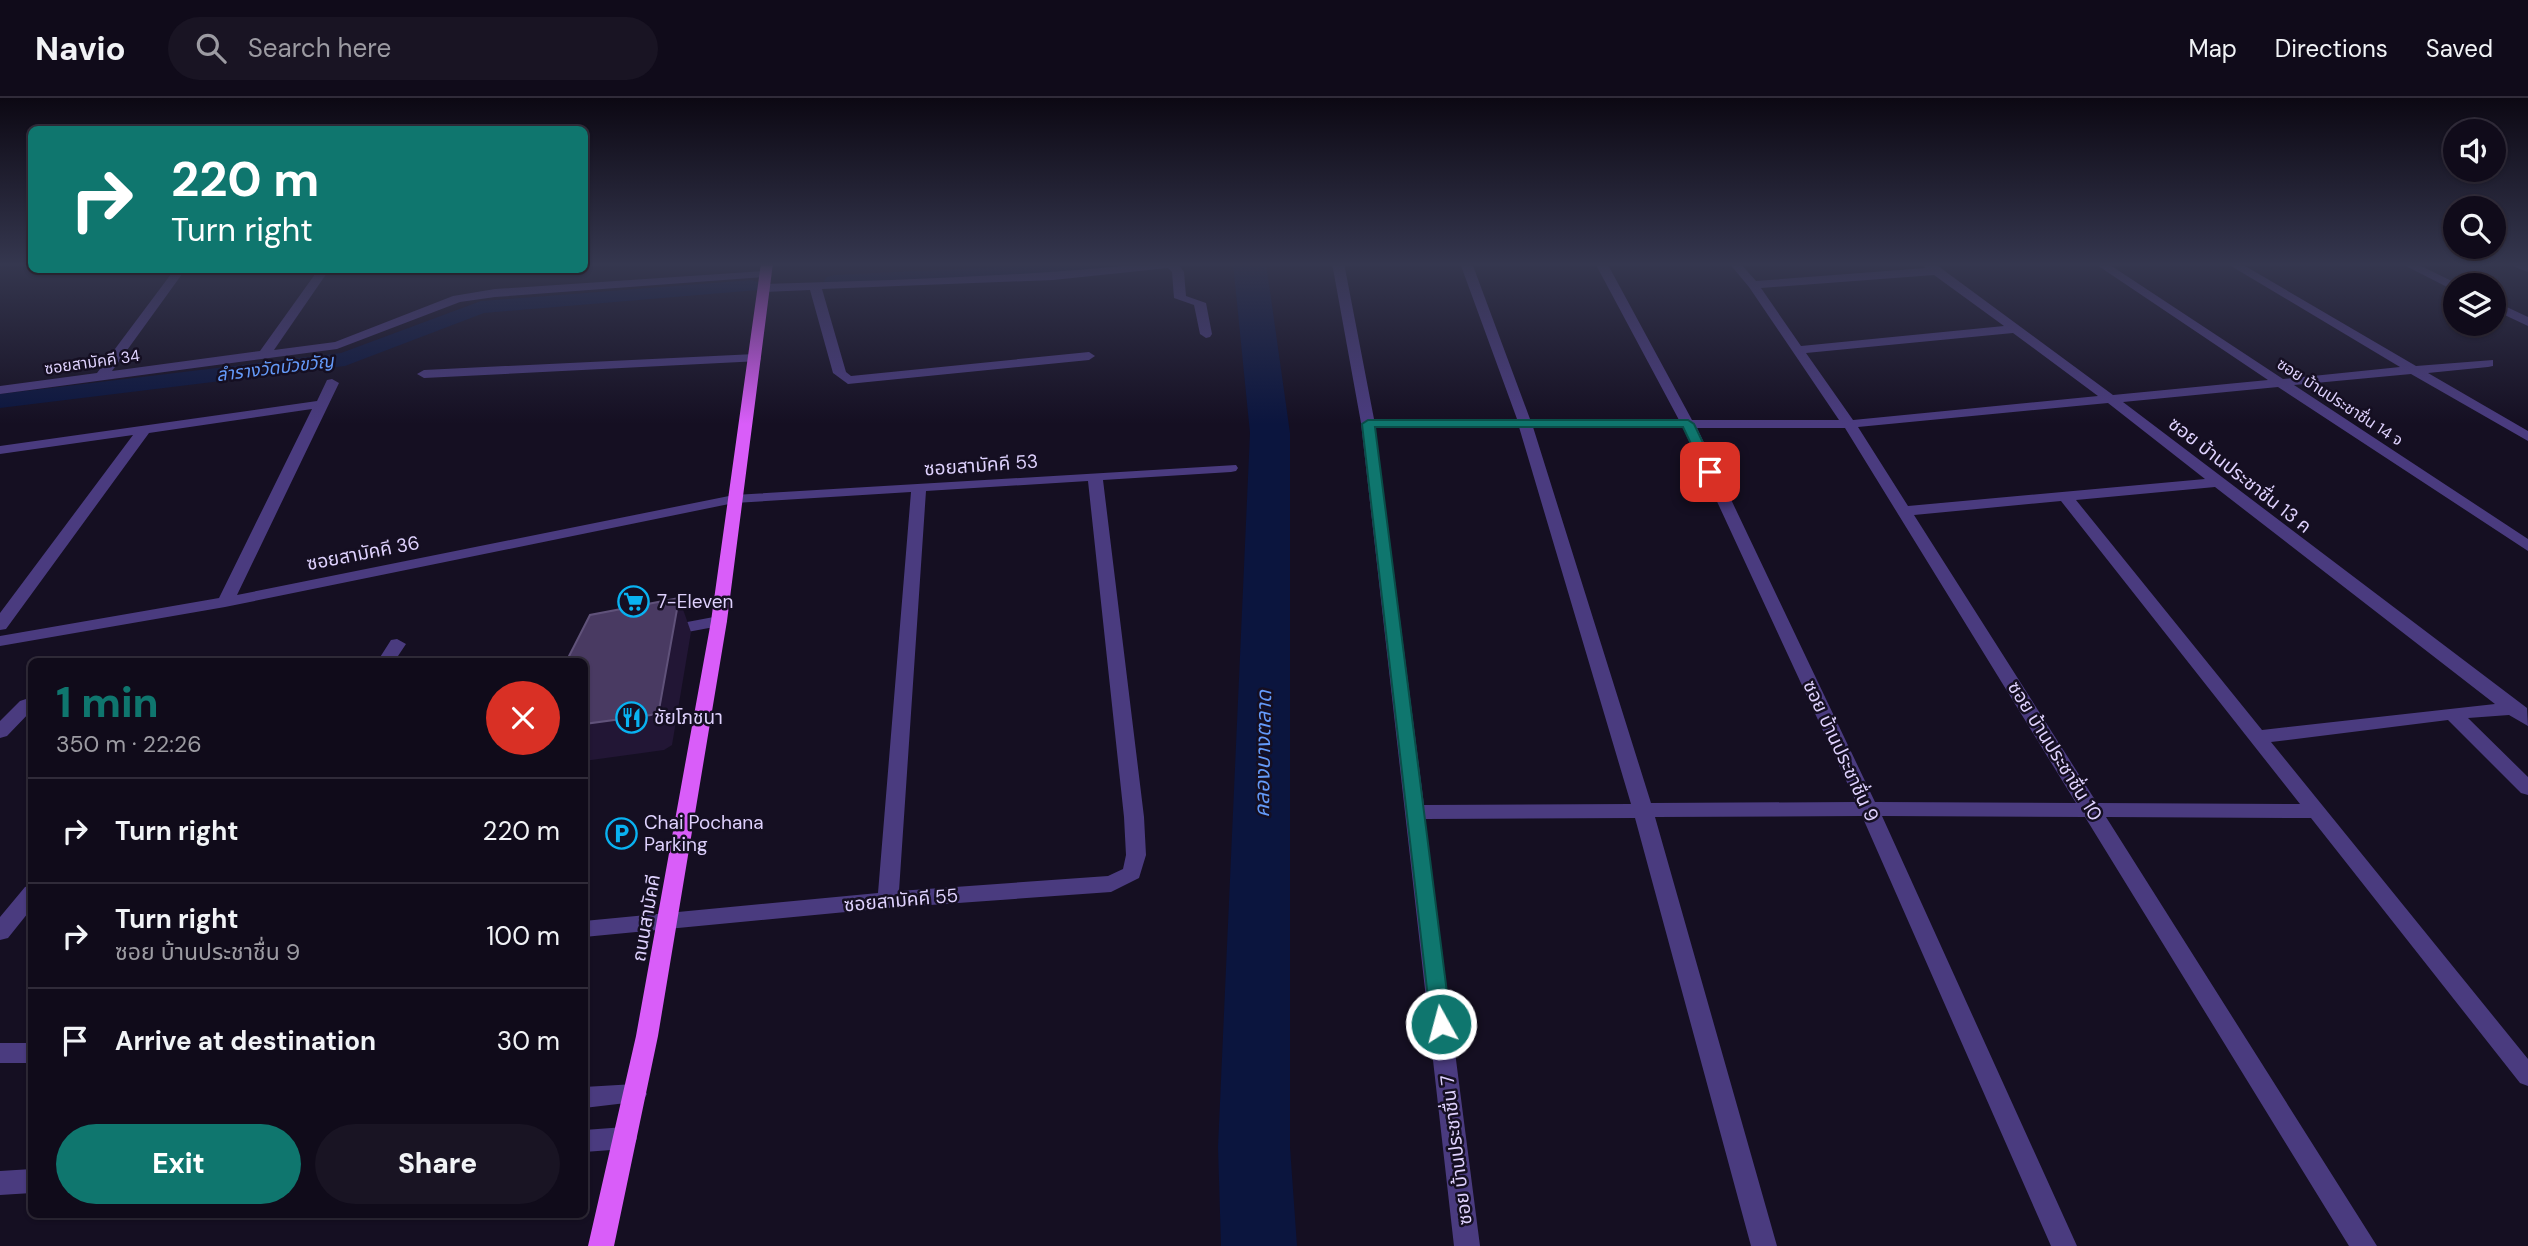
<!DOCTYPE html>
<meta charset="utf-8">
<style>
:root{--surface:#100b1a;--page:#191423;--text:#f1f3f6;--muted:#9c9ba2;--line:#302b39;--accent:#0f766e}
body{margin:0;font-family:"DM Sans","Noto Sans Thai",sans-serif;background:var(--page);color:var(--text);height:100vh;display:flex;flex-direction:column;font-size:26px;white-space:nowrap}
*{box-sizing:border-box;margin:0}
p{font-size:23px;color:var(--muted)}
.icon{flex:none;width:38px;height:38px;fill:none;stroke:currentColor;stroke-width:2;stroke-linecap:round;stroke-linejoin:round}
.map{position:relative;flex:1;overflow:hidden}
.panel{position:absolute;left:28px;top:560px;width:560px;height:560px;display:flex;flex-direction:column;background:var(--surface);border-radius:10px;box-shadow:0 2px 5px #0004,0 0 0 2px var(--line)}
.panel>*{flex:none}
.hud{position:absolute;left:28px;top:28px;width:560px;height:147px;border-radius:10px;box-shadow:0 2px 5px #0004,0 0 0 2px var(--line);background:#0f766e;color:#fff;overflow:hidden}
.tools{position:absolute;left:2443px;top:21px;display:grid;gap:14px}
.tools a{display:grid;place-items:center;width:63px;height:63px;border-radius:50%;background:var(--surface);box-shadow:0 2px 5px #0004,0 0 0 2px var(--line);font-size:35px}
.pin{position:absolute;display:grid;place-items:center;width:60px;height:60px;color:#fff;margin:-30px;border-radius:14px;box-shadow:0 4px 10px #0006}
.me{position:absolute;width:77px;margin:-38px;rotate:353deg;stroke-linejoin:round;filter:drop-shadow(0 0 5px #0008)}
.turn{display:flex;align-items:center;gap:24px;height:147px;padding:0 28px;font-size:32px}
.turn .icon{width:91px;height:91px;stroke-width:2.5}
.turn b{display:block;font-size:49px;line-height:60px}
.round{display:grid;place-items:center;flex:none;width:74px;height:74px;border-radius:37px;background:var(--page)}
.summary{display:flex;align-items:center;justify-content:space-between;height:119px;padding:0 28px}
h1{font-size:42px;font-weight:800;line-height:52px;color:var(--accent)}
.primary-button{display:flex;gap:14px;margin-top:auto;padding:14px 28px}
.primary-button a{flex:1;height:80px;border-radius:42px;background:var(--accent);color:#fff;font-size:28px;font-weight:800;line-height:80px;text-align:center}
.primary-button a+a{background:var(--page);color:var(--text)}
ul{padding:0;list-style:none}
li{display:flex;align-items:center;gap:21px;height:105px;padding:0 28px;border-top:2px solid var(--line)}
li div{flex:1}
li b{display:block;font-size:26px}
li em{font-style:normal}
header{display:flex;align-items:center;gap:42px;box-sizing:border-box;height:98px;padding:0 35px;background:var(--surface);border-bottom:2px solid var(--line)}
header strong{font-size:33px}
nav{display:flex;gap:38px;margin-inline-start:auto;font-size:24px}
.search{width:490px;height:63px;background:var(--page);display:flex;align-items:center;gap:18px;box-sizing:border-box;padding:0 24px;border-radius:38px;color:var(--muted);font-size:26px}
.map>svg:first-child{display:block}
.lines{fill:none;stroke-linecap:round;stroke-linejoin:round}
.canal{fill:#0b153e;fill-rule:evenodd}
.river{fill:#0b153e;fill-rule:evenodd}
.minor{fill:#4a3b7f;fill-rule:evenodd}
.major{fill:#d95df9;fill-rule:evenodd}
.shaded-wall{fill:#221635}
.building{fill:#493a62;stroke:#60527a;stroke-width:2}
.route{fill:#0f766e;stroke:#0a4d48;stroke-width:2}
.labels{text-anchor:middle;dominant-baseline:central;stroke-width:5;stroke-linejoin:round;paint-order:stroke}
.far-street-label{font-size:16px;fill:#ded1fd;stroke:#150f22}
.far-water-label{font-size:18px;font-style:italic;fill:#649af9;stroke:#150f22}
.street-label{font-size:19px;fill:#ded1fd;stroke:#150f22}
.poi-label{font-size:19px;fill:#ded1fd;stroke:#150f22;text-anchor:start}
.water-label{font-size:21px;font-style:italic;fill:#649af9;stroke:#150f22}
</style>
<header>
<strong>Navio</strong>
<div class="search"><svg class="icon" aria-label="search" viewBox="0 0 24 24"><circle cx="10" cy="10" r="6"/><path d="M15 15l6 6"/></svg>Search here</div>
<nav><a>Map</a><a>Directions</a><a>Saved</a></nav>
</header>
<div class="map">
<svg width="2528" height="1148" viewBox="0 0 2528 1148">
<rect width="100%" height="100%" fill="#150f22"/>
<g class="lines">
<!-- canal -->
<path class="canal" d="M1079,165H1137C1122,183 874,187 834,189L827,187L824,183L827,179L834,177Z
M751,182L758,184L761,188L758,192L484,215L345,268L0,310V296L341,255L481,203Z"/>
<!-- river -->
<path class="river" d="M1233,165H1266L1290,335V1049L1297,1148H1221L1218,1049L1250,335Z"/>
<!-- minor -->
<path class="minor" d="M1151,165L1179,167L1184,174L1186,198L1206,205L1212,236L1210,239L1206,240L1200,236L1194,207L1174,200L1172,174L1168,170L1053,182L822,191L846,274L851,278L1089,254L1095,258L1089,262L848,286L833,275L810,192L764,194L758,190L764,186C893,182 1023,179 1151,165Z
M1332,165H1344L1374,321H1517L1460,165H1472L1530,321L1679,322L1595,165H1607L1692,322H1839L1749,189L1729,165H1740L1756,183L1926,170L1921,165H1934L2113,297L2268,282L2094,165H2107L2283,281L2400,269L2226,165H2240L2416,268L2493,262V268L2488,269L2428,275L2528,333V343L2411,276L2294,287L2528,441V453L2278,289L2123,304L2527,610L2528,628L2509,617L2468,620L2528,679V697L2521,695L2448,622L2271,644L2528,961V988L2520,985L2311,720L2106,719L2377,1148H2349L2085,719L1882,718L2077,1148H2051L1862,718L1655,719L1777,1148H1751L1635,720L1425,721L1480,1148H1454L1361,325ZM1934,177L2004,228L1801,248L1761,190ZM2013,235L2098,298L1853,322L1806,255ZM2108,305L2205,381L1908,408L1858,329ZM1375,329H1519L1631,706L1424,707ZM1533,329L1683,330L1856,704L1651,705ZM1697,330H1845L2076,705L1875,704ZM2215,389L2495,606L2262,632L2076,402ZM2061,403L2300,706L2097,705L1914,417Z
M2400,165H2415L2460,187H2455V192L2451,191Z
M2509,165L2528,167V174L2510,167Z
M174,172H185L112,273L260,253L318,172H329L274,252L335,244L453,198L495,191L765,173L771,176L765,179L495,199L460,204L337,251L0,296V288L97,275Z
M2494,203L2528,219V228L2494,212Z
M755,256L761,260L760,263L424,280L417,276L424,272Z
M332,281L339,285L237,497L734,397L1236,367L1238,370L1236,373L1231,374L1103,382L1144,719L1146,757L1139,780L1111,794L888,810L584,839V823L878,795L911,394L734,405L225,509L0,548V538L219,500L312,311L149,335L6,531L0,532V515L133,337L0,356V348L317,303L327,282ZM1088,383L1124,719L1126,757L1123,771L1108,778L899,793L926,393Z
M719,518L725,519L727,523L725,527L666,538L658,533L666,528Z
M397,541L406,546L394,564H377L391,542Z
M26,601L32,603V612L7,638L0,640V623L20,603Z
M32,787V810L8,840L0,842V819L25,789Z
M0,945H32V965H0Z
M635,986L643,989L647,996L643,1003L584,1010V989Z
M625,1029L634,1032L637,1040L634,1048L625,1051L584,1054V1032Z
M32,1071V1095L0,1097V1073Z"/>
<!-- major -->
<path class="major" d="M761,165H773L727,523L658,938L614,1148H588L636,938L711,523Z"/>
</g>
<!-- shaded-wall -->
<path class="shaded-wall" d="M679,500L691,534L672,647L664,652L584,663V626Z"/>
<!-- building -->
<path class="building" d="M679,500L659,612L651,617L584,626V564H566L590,517Z"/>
<!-- sky -->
<linearGradient id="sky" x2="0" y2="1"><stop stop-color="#0c0813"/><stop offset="0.51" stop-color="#35374f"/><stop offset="1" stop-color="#35374f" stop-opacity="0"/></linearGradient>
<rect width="2528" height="326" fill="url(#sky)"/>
<!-- route -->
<path class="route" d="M1368,322H1688L1694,326L1717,374L1715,377H1706L1683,329H1375L1451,926L1448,932L1441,934L1434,932L1431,926L1362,326Z"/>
<!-- icons -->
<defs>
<symbol id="supermarket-ring" viewBox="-11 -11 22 22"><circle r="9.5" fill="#150f22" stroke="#09b2f1" stroke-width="1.5"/><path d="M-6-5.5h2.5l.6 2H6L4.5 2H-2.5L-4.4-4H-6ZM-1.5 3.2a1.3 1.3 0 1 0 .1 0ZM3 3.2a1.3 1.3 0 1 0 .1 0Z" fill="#09b2f1"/></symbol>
<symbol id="restaurant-ring" viewBox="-11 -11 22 22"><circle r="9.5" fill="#150f22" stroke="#09b2f1" stroke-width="1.5"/><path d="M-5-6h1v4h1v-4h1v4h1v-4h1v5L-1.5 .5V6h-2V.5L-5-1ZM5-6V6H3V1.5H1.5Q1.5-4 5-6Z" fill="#09b2f1"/></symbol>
<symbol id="parking-ring" viewBox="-11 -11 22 22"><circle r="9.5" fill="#150f22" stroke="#09b2f1" stroke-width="1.5"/><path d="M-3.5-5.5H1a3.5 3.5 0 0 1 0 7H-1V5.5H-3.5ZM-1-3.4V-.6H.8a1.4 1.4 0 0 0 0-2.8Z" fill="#09b2f1"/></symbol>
</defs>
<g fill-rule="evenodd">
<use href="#supermarket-ring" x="616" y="486" width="35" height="35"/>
<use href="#restaurant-ring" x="614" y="602" width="35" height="35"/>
<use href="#parking-ring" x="604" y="718" width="35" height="35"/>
</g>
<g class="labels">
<!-- far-street labels -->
<g class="far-street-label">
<text transform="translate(92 264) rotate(-8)">ซอยสามัคคี 34</text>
<text transform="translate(2340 304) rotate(33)">ซอย บ้านประชาชื่น 14 จ</text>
</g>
<!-- far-water labels -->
<g class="far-water-label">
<text transform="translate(275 270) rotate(-7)">ลำรางวัดบัวขวัญ</text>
</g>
<!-- street labels -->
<g class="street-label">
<text transform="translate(981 367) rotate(-4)">ซอยสามัคคี 53</text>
<text transform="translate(2240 377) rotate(38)">ซอย บ้านประชาชื่น 13 ค</text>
<text transform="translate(363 455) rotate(-11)">ซอยสามัคคี 36</text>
<text transform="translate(1841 653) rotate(65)">ซอย บ้านประชาชื่น 9</text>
<text transform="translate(2055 653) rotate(58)">ซอย บ้านประชาชื่น 10</text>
<text transform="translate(901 802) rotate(-5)">ซอยสามัคคี 55</text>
<text transform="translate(646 820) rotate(-80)">ถนนสามัคคี</text>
<text transform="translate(1456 1052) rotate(-97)">ซอย บ้านประชาชื่น 7</text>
</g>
<!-- poi labels -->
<g class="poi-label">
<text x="657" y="503">7-Eleven</text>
<text x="654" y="619">ชัยโภชนา</text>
<text x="644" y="724">Chai Pochana<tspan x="644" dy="22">Parking</tspan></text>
</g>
<!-- water labels -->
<g class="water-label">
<text transform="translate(1263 656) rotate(-89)">คลองบางตลาด</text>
</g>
</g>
</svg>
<div class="tools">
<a><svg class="icon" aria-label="sound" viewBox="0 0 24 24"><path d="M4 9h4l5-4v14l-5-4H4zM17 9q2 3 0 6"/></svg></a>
<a><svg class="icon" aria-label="search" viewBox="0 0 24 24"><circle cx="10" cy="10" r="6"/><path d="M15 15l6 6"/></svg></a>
<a><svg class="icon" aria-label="layers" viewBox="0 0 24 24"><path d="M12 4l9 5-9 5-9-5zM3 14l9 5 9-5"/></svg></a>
</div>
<div class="pin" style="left:1710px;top:374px;background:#d93025"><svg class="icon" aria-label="arrive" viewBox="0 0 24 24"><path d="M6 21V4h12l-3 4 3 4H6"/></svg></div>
<svg class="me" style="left:1441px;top:926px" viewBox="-20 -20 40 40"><circle r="17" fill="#0f766e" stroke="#fff" stroke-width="3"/><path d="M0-11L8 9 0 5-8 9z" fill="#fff"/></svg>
<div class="hud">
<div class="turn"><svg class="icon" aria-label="right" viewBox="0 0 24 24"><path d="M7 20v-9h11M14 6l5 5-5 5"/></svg><div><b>220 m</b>Turn right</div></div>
</div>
<section class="panel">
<div class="summary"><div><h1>1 min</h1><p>350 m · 22:26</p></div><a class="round" style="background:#d93025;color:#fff"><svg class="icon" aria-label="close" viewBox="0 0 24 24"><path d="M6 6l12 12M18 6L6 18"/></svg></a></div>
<ul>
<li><svg class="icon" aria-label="right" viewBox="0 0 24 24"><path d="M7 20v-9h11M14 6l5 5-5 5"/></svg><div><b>Turn right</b></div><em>220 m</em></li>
<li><svg class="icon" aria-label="right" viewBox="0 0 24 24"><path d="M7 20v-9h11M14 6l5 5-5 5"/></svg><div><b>Turn right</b><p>ซอย บ้านประชาชื่น 9</p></div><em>100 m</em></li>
<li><svg class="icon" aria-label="arrive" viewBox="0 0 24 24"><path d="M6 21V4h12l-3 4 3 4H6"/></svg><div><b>Arrive at destination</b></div><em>30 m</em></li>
</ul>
<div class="primary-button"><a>Exit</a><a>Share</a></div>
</section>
</div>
